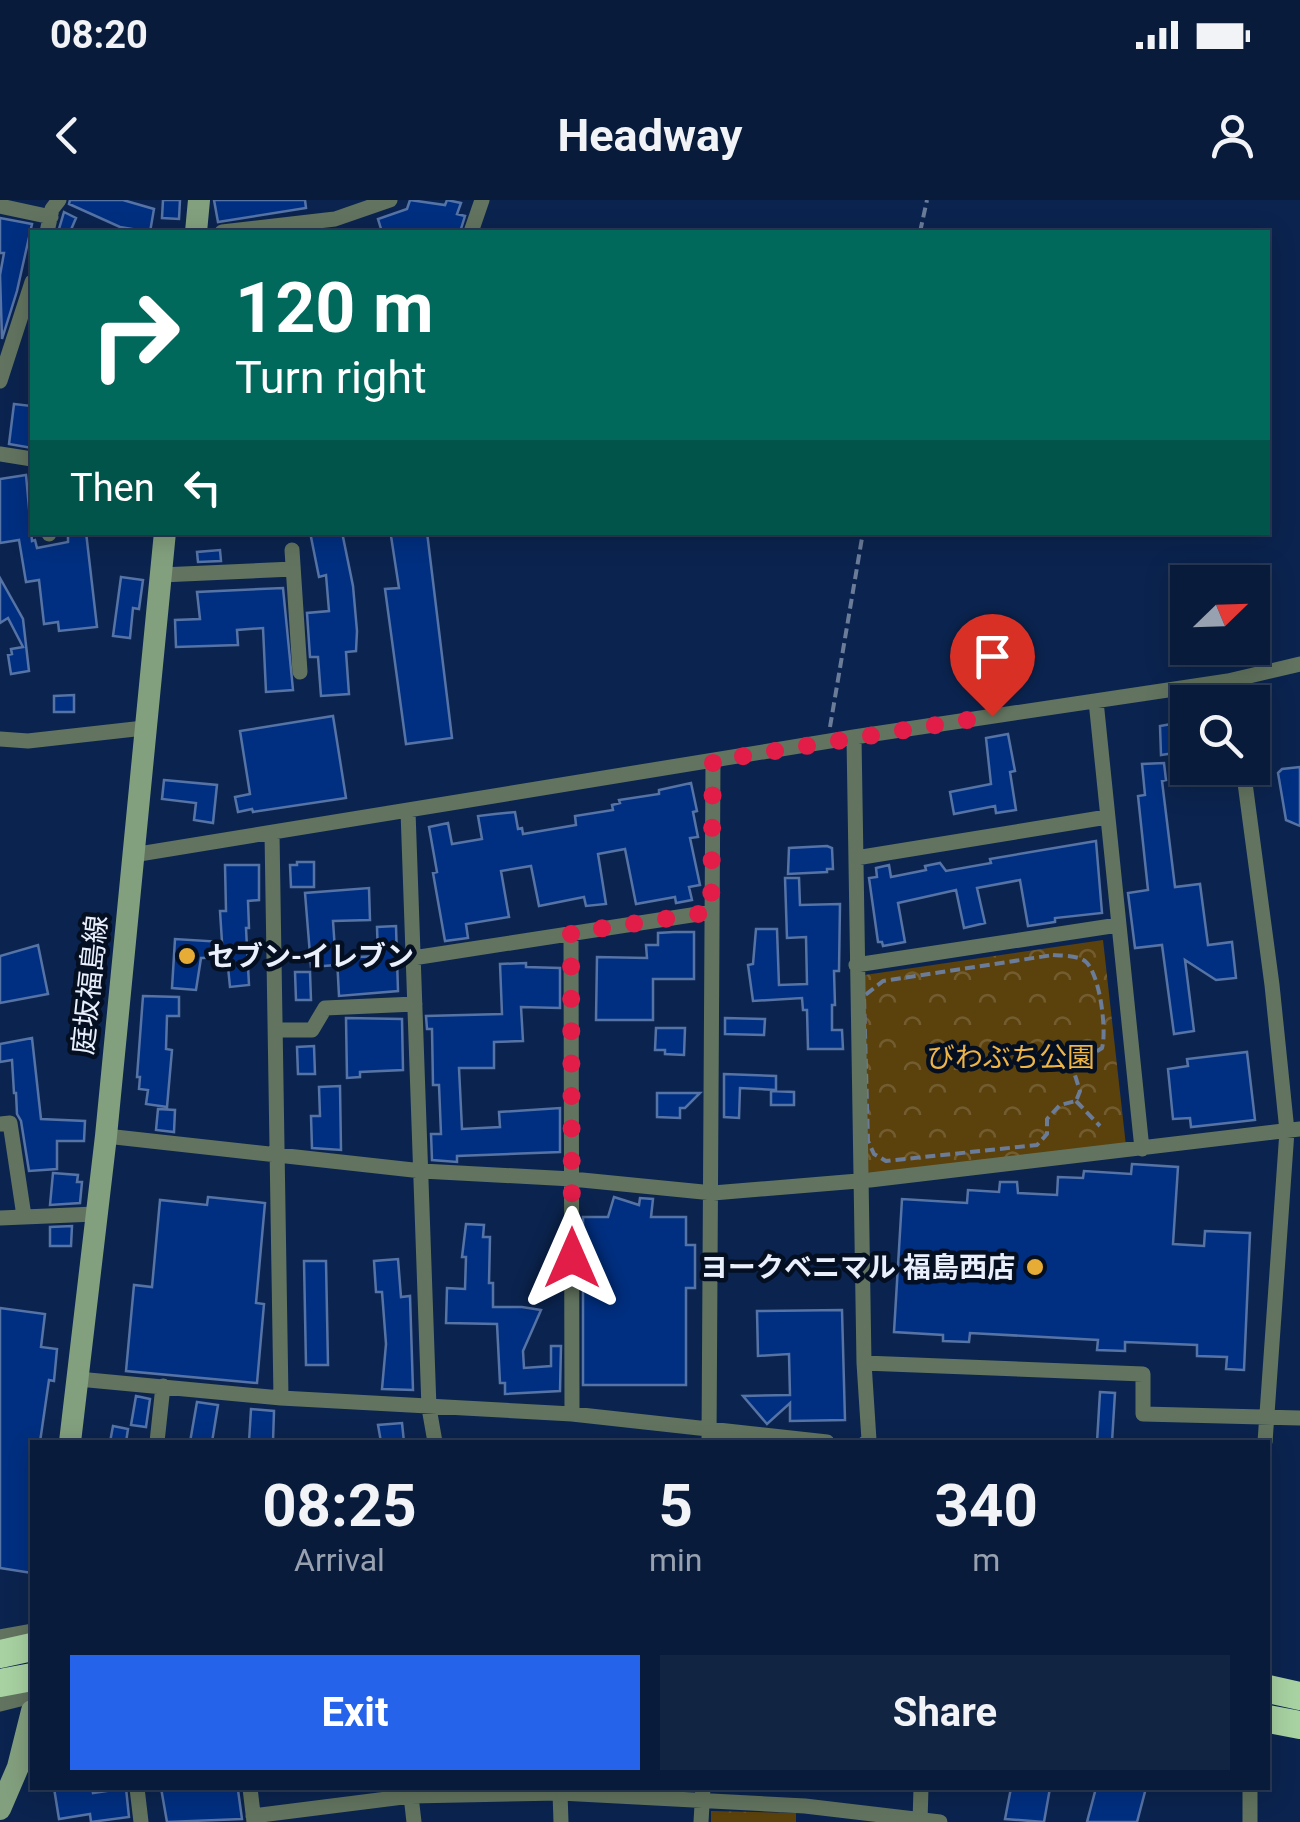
<!DOCTYPE html>
<meta charset="utf-8">
<style>
:root{--surface:#081b3b;--page:#112442;--text:#f1f3f6;--muted:#98a1af;--line:#293955;--accent:#2563eb}
body{margin:0;font-family:Roboto,"Noto Sans JP",sans-serif;background:var(--page);color:var(--text);height:100vh;display:flex;flex-direction:column;font-size:38px;white-space:nowrap}
*{box-sizing:border-box;margin:0}
p{font-size:32px;color:var(--muted)}
.icon{flex:none;width:55px;height:55px;fill:none;stroke:currentColor;stroke-width:2;stroke-linecap:round;stroke-linejoin:round}
.map{position:relative;flex:1;overflow:hidden}
.details{position:absolute;left:30px;top:1240px;width:1240px;height:350px;display:flex;flex-direction:column;background:var(--surface);border-radius:0px;box-shadow:0 5px 25px #0003,0 0 0 2px var(--line)}
.details>*{flex:none}
.hud{position:absolute;left:30px;top:30px;width:1240px;height:305px;border-radius:0px;box-shadow:0 5px 25px #0003,0 0 0 2px var(--line);background:#00695c;color:#fff;overflow:hidden}
.needle{width:65px;rotate:67deg}
.fabs{position:absolute;left:1170px;top:365px;display:grid;gap:20px}
.fabs a{display:grid;place-items:center;width:100px;height:100px;border-radius:0px;background:var(--surface);box-shadow:0 5px 25px #0003,0 0 0 2px var(--line);font-size:50px}
.pin{position:absolute;display:grid;place-items:center;width:85px;height:85px;color:#fff;margin:-102px -42px;border-radius:50% 50% 50% 0;rotate:-45deg;box-shadow:0 0 10px #0007}
.pin .icon{rotate:45deg}
.me{position:absolute;width:110px;margin:-55px;rotate:0deg;stroke-linejoin:round;filter:drop-shadow(0 0 8px #0008)}
.turn{display:flex;align-items:center;gap:35px;height:210px;padding:0 40px;font-size:45px}
.turn .icon{width:130px;height:130px;stroke-width:2.5}
.turn b{display:block;font-size:70px;line-height:85px}
.then{display:flex;align-items:center;height:95px;padding:0 40px;background:#0003;gap:20px;font-size:38px}
.eta{display:flex;justify-content:space-evenly;align-items:center;height:170px;text-align:center}
.eta b{font-size:60px;font-weight:700;line-height:70px}
.action{display:flex;gap:20px;margin-top:auto;padding:20px 40px}
.action a{flex:1;height:115px;border-radius:0px;background:var(--accent);color:#fff;font-size:40px;font-weight:700;line-height:115px;text-align:center}
.action a+a{background:var(--page);color:var(--text)}
.status{display:flex;justify-content:space-between;align-items:center;height:70px;padding:0 50px;background:var(--surface);direction:ltr}
.status svg{height:28px;fill:currentColor}
header{display:flex;justify-content:space-between;align-items:center;height:130px;padding:0 40px;background:var(--surface);font-size:45px;font-weight:700}
.map>svg:first-child{display:block}
.park{fill:url(#park-crowns)}
.building{fill:#002f81;stroke:#5673a6;stroke-width:2.5}
.lines{fill:none;stroke-linecap:round;stroke-linejoin:round}
.path{stroke:#6b7c99;stroke-width:4;stroke-dasharray:10 5;stroke-linecap:butt}
.minor{stroke:#62745f;stroke-width:15}
.secondary{stroke:#83a07e;stroke-width:22}
.trunk{stroke:#a8d2a2;stroke-width:28}
.route{stroke:#e11d48;stroke-width:18;stroke-dasharray:0 32.4}
.poi-dot{fill:#e6ac36;stroke:#050f22;stroke-width:4}
.labels{text-anchor:middle;dominant-baseline:central;stroke-width:9;stroke-linejoin:round;paint-order:stroke}
.poi-label{font-size:28px;font-weight:bold;fill:#e9f0fb;stroke:#050f22;text-anchor:start}
.street-label{font-size:28px;fill:#e9f0fb;stroke:#050f22}
.park-label{font-size:28px;fill:#eeb546;stroke:#050f22}
</style>
<div class="status"><b>08:20</b><svg viewBox="0 0 49 12"><path d="M0 12V9h3v3zM5 12V6h3v6zM10 12V3h3v9zM15 12V0h3v12zM26 1h20v11H26zM47 4h2v5h-2z"/></svg></div>
<header><svg class="icon" aria-label="back" viewBox="0 0 24 24"><path d="M15 5l-7 7 7 7"/></svg>Headway<svg class="icon" aria-label="person" viewBox="0 0 24 24"><circle cx="12" cy="8" r="4"/><path d="M4 21q1-7 8-7t8 7"/></svg></header>
<div class="map">
<svg width="1300" height="1622" viewBox="0 0 1300 1622">
<defs>
<pattern id="park-crowns" width="20" height="18" patternUnits="userSpaceOnUse" patternTransform="scale(2.5)"><rect width="20" height="18" fill="#5b410c"/><path d="M2 6a3 3 0 1 1 6 0M12 15a3 3 0 1 1 6 0" fill="none" stroke="#735d30"/></pattern>
</defs>
<rect width="100%" height="100%" fill="#0b244f"/>
<!-- park -->
<path class="park" d="M1103,740L1126,946L864,978L858,776Z
M711,1611L796,1613V1622H711Z"/>
<!-- building -->
<path class="building" d="M70,0H123L154,9L150,32L120,27L69,4Z
M163,0H180L179,19L162,18Z
M214,0H305L306,8L218,22Z
M410,0L445,5L447,0L461,3L457,14L465,16L460,32H382L378,19L407,9Z
M64,12L76,18L70,32L59,29Z
M0,18L32,24L17,91L2,139L0,75L4,53H0Z
M14,204L32,206V248L9,244Z
M26,275L32,341L35,340L37,348L68,342V332H86L97,427L59,431L58,422L44,424L39,380L26,382L19,340L0,343V279Z
M310,332H342L353,386L357,431L356,451L346,452L349,494L321,496L318,457H310L307,413L329,411L326,375L319,377Z
M414,332H427L452,538L406,544L385,389L399,388L391,336Z
M220,350L221,361L198,362L197,352Z
M121,377L143,380L139,409L133,408L130,438L113,436Z
M0,378L23,419L29,471L11,474L8,455L12,454L11,449L23,447L8,418L0,423Z
M283,388L293,490L266,492L263,428L237,430L238,445L176,447L175,420L200,419L197,392Z
M74,495V512H54V496Z
M333,516L346,598L253,612L252,609L238,612L235,597L250,594L240,531Z
M1177,523L1181,552L1161,555L1160,526Z
M1008,534L1015,571L1010,572L1016,610L996,613L995,606L954,614L950,592L991,584L986,538Z
M1164,563L1166,580L1162,581L1175,687L1200,684L1208,745L1232,742L1236,778L1216,780L1185,760L1194,831L1174,834L1162,745L1135,748L1128,693L1148,690L1138,596L1145,595L1142,564Z
M1300,567V626L1286,620L1278,573L1282,569Z
M164,580L217,585L213,623L194,620L196,603L162,599Z
M691,583L697,611L693,612L698,637L690,638L700,685L689,687L692,700L676,703L675,697L636,704L625,649L598,654L606,704L586,706L584,697L539,706L531,666L501,671L509,717L466,724L468,738L445,741L433,673L437,672L429,627L448,623L452,644L482,639L478,616L495,614L515,612L518,629L522,628L523,634L576,625L575,616L613,610L612,605L620,603L619,600L659,594V590Z
M1096,641L1102,713L1055,718V722L1028,726L1020,680L977,688L985,723L964,728L956,690L898,703L905,742L883,746L882,742H878L869,678L877,677L876,668L889,665L891,677L926,670L925,666L940,663L946,671L991,663L990,659Z
M827,646L832,648L833,669H827V672L788,674L789,648Z
M297,662H314V687H291L290,665H297Z
M225,665H259V700L248,701L249,728H246L249,785L230,787L227,757L201,758L196,790L172,788L175,739L222,742L220,711H226Z
M785,678H799L800,705L840,704L839,771H834L835,805H832V830H842L843,849H808L807,810H803L802,798L753,801L748,765L753,764L756,729H777L779,785L807,784L806,737L787,738Z
M369,688L370,720L333,721L336,765L311,767L305,693Z
M396,726L398,791L339,796L337,758L378,756L377,727Z
M674,732H694V779H653V820H596L597,757L647,758L646,745H658V733Z
M38,745L48,794L0,803V756Z
M526,763V767L560,768V808L521,807L523,841L494,842V868H459L462,929L500,927L499,912L560,908V952L457,956V962L432,960L431,934H441L439,885H433L432,829H427L426,816L502,814L500,764Z
M295,772H310L311,800H296Z
M143,796L179,797V816H167L166,849L172,850L167,907L146,904L148,890L139,889L140,877H137Z
M346,818L402,819L403,870L360,872V877L347,878Z
M725,818L765,819L764,835L725,834Z
M656,828H685L684,855L665,854V850H655Z
M32,838L41,919L85,921L84,941H57V969L29,971L21,921L17,914L16,893H14L12,860L0,862V844Z
M314,846L315,874H298L297,847Z
M1247,852L1255,920L1191,927L1190,918L1173,919L1168,869L1188,866L1187,859Z
M724,874L776,876V890L740,888L739,918L724,917Z
M340,886L341,950L312,948L311,916H320L319,887Z
M771,891L794,892V905H771Z
M657,893H700L685,908H680V918L657,917Z
M158,909L175,910L174,932L156,930Z
M1132,964L1178,967L1173,1044L1204,1046L1205,1031L1250,1033L1244,1170L1226,1169L1227,1157L1197,1156V1145L1125,1142V1151L1097,1150L1098,1140L970,1133L969,1142L943,1141V1135L894,1132L902,999L967,1003L968,990L999,992L1000,982H1017L1018,993L1057,995L1058,977L1083,978L1084,971L1131,974Z
M53,973L78,975L77,982H82L80,1003L50,1005Z
M208,997L265,1003L256,1103L264,1104L257,1183L126,1171L134,1085L152,1087L160,1000L207,1005Z
M614,997L639,1005L640,998L653,999L651,1017H686V1045H695V1088H686V1185H583V1017H608Z
M466,1024L484,1025L483,1037H490L489,1083H493V1107H522L541,1110L523,1151L524,1168L551,1166V1146H561L560,1191L505,1194V1183H500L497,1124L446,1123L447,1088L465,1089L466,1057H462Z
M72,1026L71,1046H50V1027Z
M398,1059L401,1097L410,1096L413,1190L382,1189L386,1144L382,1092H376L374,1061Z
M304,1061H326L328,1165H306Z
M0,1108L45,1114L41,1147L57,1149L54,1181L49,1180L40,1242H32V1373L0,1368Z
M842,1110L845,1220L790,1221V1203L767,1224L743,1196L790,1195L789,1154L758,1156L757,1111Z
M1100,1192L1115,1193L1112,1242H1097Z
M136,1196L150,1199L146,1227L131,1225Z
M197,1202L218,1205L212,1242H190Z
M251,1209L274,1211L273,1242H249Z
M402,1223L404,1242H381L378,1225Z
M113,1226L128,1229L126,1242H110Z
M54,1588H92L93,1593L126,1588L129,1617L91,1622L90,1614L59,1619Z
M161,1588L238,1590L242,1619L167,1622Z
M1011,1588H1050L1044,1622L1005,1619Z
M1096,1588H1146L1137,1622H1087Z"/>
<g class="lines">
<!-- path -->
<path class="path" d="M920,32L927,0
M830,527L863,332
M1053,755C1063,756 1076,755 1085,761C1100,773 1107,831 1102,848L1079,863L1074,872L1080,891L1076,901L1060,905L1047,919V934L1037,945L886,961L874,954L868,941L864,796L883,781Z
M1076,901L1100,926"/>
<!-- minor -->
<path class="minor" d="M0,6L51,17
M47,32L52,9L59,0
M222,32L335,19L390,0
M471,32L482,0
M0,181L32,82
M0,254L32,259
M48,332L49,334
M292,350L300,472
M161,375L293,369
M1228,481L1232,502
M1096,501L1142,949
M854,537L864,1163L869,1240L866,1242
M0,539L28,541L144,528
M1243,568L1272,785L1287,931L1265,1242
M408,611L429,1208L435,1242
M272,633L281,1198
M133,655L854,537L1228,481L1300,464
M856,658L1107,617
M571,733L572,1214
M413,758L711,712
M856,765L1118,725
M277,830H312L325,808L415,804
M0,924L10,923L24,1016
M106,936L422,971L572,979L713,993L870,980L1300,929
M0,1018L95,1014
M864,1163L1143,1174V1214L1300,1218
M78,1179L281,1198L572,1214L827,1242
M157,1242L163,1186
M709,1242L713,561
M0,1437L32,1431
M0,1504L32,1496
M137,1588L141,1622
M250,1588L254,1622
M1250,1588V1622
M560,1593L561,1622
M411,1596L414,1622
M253,1616L411,1596L560,1593L805,1606L940,1622
M701,1622L703,1588
M920,1622L921,1588"/>
<!-- secondary -->
<path class="secondary" d="M196,32L199,0
M70,1242L106,936L165,332
M0,1609L18,1567L32,1511"/>
<!-- trunk -->
<path class="trunk" d="M0,1454L32,1447
M0,1483L32,1477
M1268,1489L1300,1496
M1268,1519L1300,1525"/>
</g>
<g class="lines">
<!-- route -->
<path class="route" d="M572,1058L571,733L711,712L713,561L992,516"/>
</g>
<!-- markers -->
<g class="poi-dot">
<circle cx="187" cy="756" r="10"/>
<circle cx="1035" cy="1067" r="10"/>
</g>
<g class="labels">
<!-- poi labels -->
<g class="poi-label">
<text x="207" y="756">セブン-イレブン</text>
<text x="1015" y="1067" text-anchor="end">ヨークベニマル 福島西店</text>
</g>
<!-- street labels -->
<g class="street-label">
<text transform="translate(90 785) rotate(-84)">庭坂福島線</text>
</g>
<!-- park labels -->
<g class="park-label">
<text x="1011" y="857">びわぶち公園</text>
</g>
</g>
</svg>
<div class="fabs">
<a><svg class="needle" viewBox="-14 -14 28 28"><path d="M0-13l5 13h-10z" fill="#e53935"/><path d="M0 13l5-13h-10z" fill="#98a1af"/></svg></a>
<a><svg class="icon" aria-label="search" viewBox="0 0 24 24"><circle cx="10" cy="10" r="6"/><path d="M15 15l6 6"/></svg></a>
</div>
<div class="pin" style="left:992px;top:516px;background:#d93025"><svg class="icon" aria-label="arrive" viewBox="0 0 24 24"><path d="M6 21V4h12l-3 4 3 4H6"/></svg></div>
<svg class="me" style="left:572px;top:1058px" viewBox="-20 -20 40 40"><path d="M0-17L14 15 0 8-14 15z" fill="#e11d48" stroke="#fff" stroke-width="4"/></svg>
<div class="hud">
<div class="turn"><svg class="icon" aria-label="right" viewBox="0 0 24 24"><path d="M7 20v-9h11M14 6l5 5-5 5"/></svg><div><b>120 m</b>Turn right</div></div>
<div class="then">Then<svg class="icon" aria-label="left" viewBox="0 0 24 24"><path d="M17 20v-9H6M10 6l-5 5 5 5"/></svg></div>
</div>
<section class="details">
<div class="eta">
<div><b>08:25</b><p>Arrival</p></div>
<div><b>5</b><p>min</p></div>
<div><b>340</b><p>m</p></div>
</div>
<div class="action"><a>Exit</a><a>Share</a></div>
</section>
</div>
